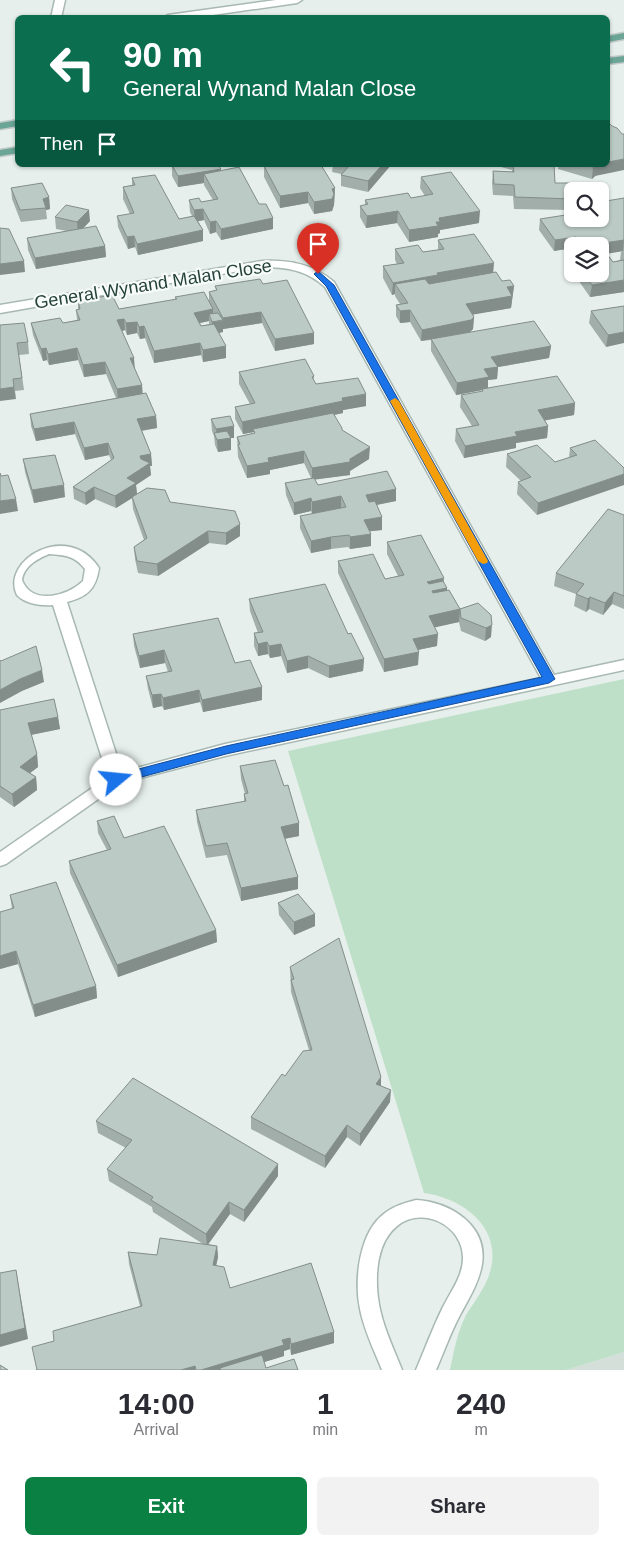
<!DOCTYPE html>
<style>
:root{--surface:#fff;--page:#f2f2f3;--text:#2b2b33;--muted:#7c7c81;--accent:#0b8043}
body{margin:0;font-family:Helvetica,sans-serif;background:var(--page);color:var(--text);height:100vh;display:flex;flex-direction:column;font-size:19px;white-space:nowrap}
*{box-sizing:border-box;margin:0}
p{font-size:16px;color:var(--muted)}
.icon{flex:none;width:28px;height:28px;fill:none;stroke:currentColor;stroke-width:2;stroke-linecap:round;stroke-linejoin:round}
.map{position:relative;height:1370px;overflow:hidden}
.details{display:flex;flex-direction:column;background:var(--surface);flex:1}
.details>*{flex:none}
.top-card{position:absolute;left:15px;top:15px;width:595px;height:152px;border-radius:8px;box-shadow:0 1px 4px #0004;background:#0b6e4f;color:#fff;overflow:hidden}
.fabs{position:absolute;left:564px;top:182px;display:grid;gap:10px}
.fabs a{display:grid;place-items:center;width:45px;height:45px;border-radius:8px;background:var(--surface);box-shadow:0 1px 4px #0004;font-size:25px}
.pin{position:absolute;display:grid;place-items:center;width:42px;height:42px;color:#fff;margin:-51px -21px;border-radius:50% 50% 50% 0;rotate:-45deg;box-shadow:0 0 5px #0007}
.pin .icon{rotate:45deg}
.me{position:absolute;width:55px;margin:-28px;rotate:73deg;stroke-linejoin:round;filter:drop-shadow(0 0 4px #0008)}
.turn{display:flex;align-items:center;gap:18px;height:105px;padding:0 25px;font-size:22px}
.turn .icon{width:65px;height:65px;stroke-width:2.5}
.turn b{display:block;font-size:35px;line-height:42px}
.then{display:flex;align-items:center;height:48px;padding:0 25px;background:#0003;gap:10px;font-size:19px}
.eta{display:flex;justify-content:space-evenly;align-items:center;height:85px;text-align:center}
.eta b{font-size:30px;font-weight:600;line-height:35px}
.button{display:flex;gap:10px;margin-top:auto;padding:10px 25px}
.button a{flex:1;height:58px;border-radius:8px;background:var(--accent);color:#fff;font-size:20px;font-weight:600;line-height:58px;text-align:center}
.button a+a{background:var(--page);color:var(--text)}
.map>svg:first-child{display:block}
.built{fill:#d4dfda}
.green{fill:#bfe0c8}
.lines{fill:none;stroke-linecap:round;stroke-linejoin:round}
.minor-casing{stroke:#a8b8b2;stroke-width:3}
.primary-casing{stroke:#c2cac8;stroke-width:3}
.minor{fill:#fff;fill-rule:evenodd}
.primary{fill:#6aa596;fill-rule:evenodd}
.wall{fill:#a1aea9;fill-rule:evenodd}
.shaded-wall{fill:#838d89}
.building{fill:#bbcac4;stroke:#838d89}
.route{fill:#1a73e8;stroke:#114b97}
.slow{fill:#f59e0b}
.labels{text-anchor:middle;dominant-baseline:central;stroke-width:4.5;stroke-linejoin:round;paint-order:stroke}
.street-label{font-size:18px;fill:#24423a;stroke:#f7fbf9}
</style>
<div class="map">
<svg width="624" height="1370" viewBox="0 0 624 1370">
<rect width="100%" height="100%" fill="#e6efeb"/>
<!-- built -->
<path class="built" d="M624,1352V1370H566Z"/>
<!-- green -->
<path class="green" d="M624,679V1352L566,1370H450C454,1351 457,1333 466,1315C474,1302 486,1287 490,1272C503,1228 463,1198 424,1193L288,751Z"/>
<g class="lines">
<defs>
<path id="minor" d="M55,0H65L61,18H51Z
M276,0H302L297,3L192,18H163L168,15Z
M262,261C290,260 313,264 334,282L554,675L624,660V670L225,756L121,783L6,864L0,866V852L108,777L53,605C42,606 25,604 17,595C0,560 68,520 99,568C96,589 87,597 67,602L122,772L225,744L541,678L325,287C306,270 287,267 262,267L0,313V305ZM49,554C65,555 75,556 85,569L83,581C68,596 32,606 22,580C24,566 37,559 49,554Z
M416,1200C450,1202 488,1225 482,1264C479,1283 468,1300 459,1317C450,1334 444,1352 436,1370H416C425,1349 433,1327 443,1307C451,1291 463,1276 463,1258C463,1225 422,1205 397,1226C377,1242 375,1274 378,1298C381,1323 393,1347 402,1370H382C374,1350 364,1330 360,1309C354,1280 359,1232 385,1213C394,1206 405,1203 416,1200Z"/>
<path id="primary" d="M624,33V39L608,42V36Z
M624,56V62L608,64V58Z
M18,120V126L0,129V123Z
M18,147V153L0,156V150Z"/>
</defs>
<!-- minor casing -->
<use href="#minor" class="minor-casing"/>
<!-- primary casing -->
<use href="#primary" class="primary-casing"/>
<!-- minor -->
<use href="#minor" class="minor"/>
<!-- primary -->
<use href="#primary" class="primary"/>
</g>
<!-- wall -->
<path class="wall" d="M172,165L221,170L273,229L221,240L216,232L210,234L204,220L198,221L203,230V241L138,255L135,247L128,249L118,227L117,216L130,214L123,199V187L132,185V178L179,219L192,216L190,212L189,200L201,202L213,200L204,185V183L178,187L172,176Z
M333,165H391L368,192L341,186V174L332,172Z
M494,165H554L555,183L572,199L571,210L514,209L513,196L493,195L492,183L493,171L512,172V170Z
M559,165H608L592,179L558,169Z
M264,166L335,188L334,205L332,211L314,214L308,203L280,208L264,177Z
M421,177L479,223L440,230V233L438,234V237L409,242L397,223L366,228L360,217V206L365,205V200L411,198L425,196L420,188Z
M11,188L49,197L50,209L46,210L47,219L21,222L12,199Z
M624,198V292L590,297L574,274H600V246H572V248L554,251L539,230L540,219H600ZM623,251L621,252L620,260L613,262L603,254Z
M55,217L90,221L83,228L105,246L106,257L36,269L28,250L27,238L67,231L56,229Z
M438,240L494,273L502,281L514,286L511,308L473,314L474,317L473,329L470,332L444,337L551,346L549,358L498,367L497,379L488,380V388L575,403L574,415L545,420L548,426L547,438L516,443V448L464,458L455,441L456,429L472,426L460,407L461,395L482,392V390L456,395L431,351V340L421,341L410,322L400,323L396,316V305L400,304L395,296V294L392,295L383,278V266L397,264L395,260V249L423,252L438,250Z
M263,284L314,333V344L275,351L262,323L223,329V332L219,333L226,358L203,362L201,355L154,363L145,338L140,339L137,333L127,335L125,330L122,331L134,369L142,385V394L156,416L157,428L142,431L151,454L152,466H150L151,475L136,485L137,494L170,502L240,536L226,545L209,543L158,576L138,573L135,559L134,547L144,540L133,509L132,498L116,508L95,499L86,505L74,499L73,487L111,460L109,455L85,460L75,434L36,441L31,426L30,414L116,398L106,374L84,377L78,360L49,365L47,360L43,361L33,335L31,323H63L77,320L76,310L78,309V301L119,309L175,300V297L209,302V292L216,290L215,286ZM209,321V324L201,326L200,323Z
M624,306L606,347L589,323L591,311Z
M0,325L28,342L29,354L19,355L24,390L15,391L16,399Z
M239,372L314,376V381L316,384L366,406L343,410V413L334,415L342,430L369,459L350,471V475L315,479L318,485L396,489V501L377,505L382,517V530L370,531L371,546L350,549L348,547L331,549L311,553L300,528V516L312,514L311,511L294,515L286,495L285,483L311,478L304,463L270,470V474L247,478L238,457L237,437L254,433V432L243,434L235,419V407L250,404L239,384Z
M211,419L234,438H231V450L218,452L215,445L214,436L212,431Z
M595,440L537,515L517,494L518,482L521,481L506,467L507,454L555,462L569,458L570,448Z
M23,459L65,497L34,503L25,472Z
M624,515V609L612,604L603,615L589,609L586,612L574,606L576,594L554,586L556,573Z
M387,542L443,582L447,588V590L460,609L478,603L491,637L485,641L461,631L459,622L434,627L437,646L418,650V665L384,672L338,573V561L385,579L398,576L387,554Z
M249,599L348,634L364,659L363,671L329,678L308,668L287,673L281,656L270,658L268,654L258,656L254,646V633H258L250,611Z
M133,634L235,663L262,687V700L203,712L200,702L164,710L162,706L153,708L148,689L146,676L168,672L165,663L140,668L134,646Z
M0,710L58,717L60,729L31,735L37,754L38,767L30,773L36,777L37,790L14,807L0,797Z
M240,766L284,786L299,823V836L285,839L298,877V889L241,901L227,855L206,858L197,822L196,810L244,802V794H245L241,779Z
M97,821L124,838L216,930L217,942L118,977L70,873L69,861L107,850L98,833Z
M10,895L96,986L97,998L35,1017L18,964L0,969L12,909Z
M278,903L315,926L294,935L279,915Z
M290,967L381,1077V1086L390,1102L360,1146L347,1137L325,1168L251,1129V1117L285,1076L309,1050L291,992Z
M96,1121L278,1176L244,1222L230,1214L208,1244L217,1246L218,1257L216,1265L230,1288L334,1343L291,1355L290,1349L284,1351V1356L264,1362L266,1368L298,1370H36L54,1341L140,1306L129,1264L128,1252L157,1255L203,1244L153,1212L152,1207L109,1181L107,1169L126,1148L98,1133Z"/>
<!-- shaded-wall -->
<path class="shaded-wall" d="M624,159V170L595,176L592,179L593,167L595,165H608V162Z
M382,165H391L368,192V181Z
M221,169V181L204,174V183L178,187V176Z
M335,188L334,205L332,211L314,214V202Z
M308,192V203L280,208V196Z
M49,197L50,209L46,210L43,199Z
M203,209L204,220L195,222L194,210Z
M89,210L90,221L78,234L77,222Z
M398,211L397,223L366,228L367,216Z
M480,211L479,223L440,230V233L438,234V237L409,242V230L436,222L439,218Z
M273,218V229L221,240V229Z
M216,221V232L210,234V222Z
M203,230V241L138,255L137,244Z
M134,236L135,247L128,249L127,237Z
M576,237L575,246H572V248L554,251L555,240Z
M624,240L623,251L600,255V246H584Z
M105,246L106,257L36,269L35,258Z
M24,261L25,272L0,275V264Z
M494,263L493,275L437,287L395,284V294L392,295L393,283L437,273Z
M624,280V292L590,297L592,285Z
M514,286L511,308L465,316L466,304L507,287Z
M213,309V321L209,314V321L195,324L194,313Z
M410,310V322L400,323V311Z
M261,312L262,323L223,329V332L213,334L212,322L223,321V318Z
M474,317L473,329L470,332L421,341L422,330Z
M124,319L125,330L118,332L117,320Z
M137,322V333L127,335L126,323Z
M144,326L145,338L140,339L139,327Z
M624,332V343L606,347L608,335Z
M314,333V344L275,351V339Z
M200,343L201,355L154,363V351Z
M226,346V358L203,362V350Z
M551,346L549,358L498,367L497,379L488,380V389L456,395L457,383L484,369L491,357Z
M46,348L47,360L43,361L41,349Z
M77,348L78,360L49,365L48,354Z
M130,358H134L135,370Z
M105,362L106,374L84,377L83,365Z
M142,385L143,397L118,401L117,389Z
M14,387L16,399L0,401V389Z
M366,394V406L343,410V413L255,432L253,429L254,432L243,434L242,422L342,398Z
M575,403L574,415L537,422L538,410Z
M156,416L157,428L138,431L137,419Z
M74,422L75,434L36,441L34,429Z
M234,426V438H231V450L218,452L216,429Z
M548,426L547,438L516,443V448L464,458L465,446L515,432Z
M108,443L109,455L85,460L84,448Z
M370,447L369,459L350,471V475L312,480V468L350,459Z
M304,451V463L270,470V474L247,478V466L268,458Z
M151,454L152,466H150L151,475L136,485L137,495L116,508L115,496L127,478L140,456Z
M624,474V485L537,515L538,503Z
M64,485L65,497L34,503L32,490Z
M94,487L95,499L86,505L85,493Z
M396,489V501L365,507L366,495Z
M341,496V508L312,514V502Z
M311,498V511L294,515V503Z
M16,499L18,511L0,514V501Z
M382,517V530L364,532V520Z
M240,524V536L226,545V533Z
M208,531L209,543L158,576L157,564Z
M371,534V546L350,549V537Z
M331,537V549L311,553V541Z
M444,578L443,588H447L446,600L431,603L427,582Z
M614,592L612,604L603,615L605,603Z
M590,597L589,609L586,612L588,599Z
M460,609L459,622L428,629L429,616Z
M492,625L491,637L485,641L486,628Z
M438,634L437,646L412,651L413,639Z
M267,642L268,654L258,656V644Z
M281,644V656L270,658L269,646Z
M164,650L165,663L140,668L139,656Z
M419,652L418,665L384,672V659Z
M308,656V668L287,673V661Z
M364,659L363,671L329,678V666Z
M42,670L44,682L22,691L0,703V690L20,679Z
M262,687V700L203,712L202,700Z
M199,690L200,702L164,710L163,698Z
M161,694L162,706L153,708L152,695Z
M58,717L60,729L30,735L28,723Z
M37,754L38,767L22,779L20,767Z
M36,777L37,790L14,807L12,794Z
M299,823V836L282,839L281,827Z
M298,877V889L241,901V888Z
M315,914V926L294,935V922Z
M216,930L217,942L118,977L117,965Z
M16,951L18,964L0,969V956Z
M96,986L97,998L35,1017L33,1005Z
M381,1077V1089L376,1084Z
M391,1090L390,1102L360,1146V1134Z
M347,1125V1137L325,1168V1156Z
M278,1164V1176L244,1222V1210Z
M229,1202L230,1214L207,1246L206,1234Z
M217,1246L218,1257L214,1276L213,1265Z
M16,1270L28,1339L0,1347V1335Z
M334,1332V1343L291,1355V1344Z
M290,1338V1349L284,1351V1356L238,1370H201L282,1340Z
M195,1366V1370H181Z"/>
<!-- building -->
<path class="building" d="M608,122L612,126L617,128L622,134H624V159L608,162Z
M172,165H218L221,169L178,176Z
M270,165H321L335,188L332,189L334,194L332,199L314,202L308,192L280,196L264,166Z
M350,165H382L368,181L341,175Z
M513,165H554L555,183H570L572,199L515,197L514,185L494,184L493,171L514,172Z
M585,165H595L593,167Z
M239,167L259,204H266L273,218L221,229L216,221L210,222L203,209L194,210L189,200L199,198L201,202L218,199L204,174Z
M451,172L480,211L439,218L440,222H436L438,226L409,230L398,211L367,216L360,206L368,204L365,200L408,193L411,198L433,194L421,177Z
M155,175L179,219L194,216L203,230L137,244L134,236L127,237L117,216L134,213L123,187L135,185L132,178Z
M42,183L49,197L43,199L46,208L20,210L11,188Z
M624,198V240L584,246H583L576,237L555,240L540,219L572,214V219H600V202Z
M66,205L89,210L77,222L55,217Z
M96,226L105,246L35,258L27,238Z
M0,228L9,229L24,261L0,264Z
M474,234L494,263L437,273L438,275L393,283L383,266L404,263L395,249L418,245L423,252L444,249L438,240Z
M600,253H602L603,255L607,254L613,262L624,260V280L592,285L583,274H600Z
M496,272L502,281L510,280L514,286L507,287L512,296L466,304L474,317L471,320L422,330L410,310L400,311L396,305L408,303L395,284L425,279L429,284Z
M260,279L263,284L287,280L314,333L275,339L261,312L223,318L209,292L217,290L215,286Z
M204,292L213,309L194,313L201,326L214,324L226,346L203,350L200,343L154,351L144,326L139,327L137,322L126,323L124,319L117,320L134,358H130L142,385L117,389L105,362L83,365L77,348L48,354L46,348L41,349L31,323L60,318L63,323L80,320L76,310L80,309L78,301L112,295L119,309L177,299L175,297Z
M624,306V332L608,335L591,311Z
M218,313L223,320L212,322L209,314Z
M534,321L551,346L491,357L498,367L484,369L489,377L457,383L431,339Z
M24,323L28,342L17,343L22,378L13,379L14,387L0,389V325Z
M305,359L314,376L312,377L316,384L358,378L366,394L342,398L343,401L242,422L235,407L255,403L239,372Z
M557,376L575,403L538,410L548,426L515,432L517,436L465,446L456,429L479,425L461,395L483,391L482,389Z
M146,393L156,416L137,419L151,454L140,456L141,459L150,463L127,478L136,483L115,496L94,487L85,493L73,487L114,458L108,443L84,448L74,422L34,429L30,414Z
M333,413L342,428V430L370,447L350,459V462L312,468L304,451L268,458L269,462L247,466L238,445L240,444L237,437L255,433L253,429Z
M230,416L234,426L216,429L211,419Z
M227,431L231,438L217,440L214,433Z
M595,440L624,468V474L538,503L518,482L531,477L507,454L537,445L555,462L577,455L570,448Z
M55,455L64,485L32,490L23,459Z
M387,471L396,489L366,495L369,502L375,501L382,517L364,520L371,534L350,537L349,535L331,537L311,541L300,516L346,507L341,496L312,502L311,498L294,503L285,483L314,478L318,485Z
M0,473L1,476L8,475L16,499L0,501Z
M147,488L165,490L170,502L235,511L240,524L226,533L208,531L157,564L137,561L134,547L147,538L132,497Z
M608,509L624,515V596L614,592L605,603L590,597L588,599L576,594L584,584L556,573Z
M421,535L444,578L427,582L429,584L443,581L447,588L432,591L433,593L449,590L460,609L478,603L491,615L492,625L486,628L461,618L460,609L429,616L438,634L413,639L419,652L384,659L338,561L373,554L385,579L404,575L387,542Z
M325,584L348,634L351,633L364,659L329,666L308,656L287,661L281,644L269,646L267,642L258,644L254,633L263,632L249,599Z
M218,618L235,663L250,660L262,687L202,700L199,690L163,698L161,694L152,695L146,676L172,671L164,650L139,656L133,634Z
M36,646L42,670L20,679L0,690V660L1,661Z
M54,699L58,717L28,723L37,754L20,767L36,777L12,794L0,786V710Z
M275,760L284,786L288,785L299,823L281,827L298,877L241,888L227,843L206,846L196,810L246,801L244,794L248,793L240,766Z
M114,816L124,838L164,826L216,930L117,965L69,861L111,849L97,821Z
M56,882L96,986L33,1005L16,951L0,956V912L14,908L10,895Z
M298,894L315,914L294,922L278,903Z
M339,938L381,1077L376,1084L391,1090L360,1134L347,1125L325,1156L251,1117L282,1074L285,1076L303,1051L312,1050L291,980L294,979L290,967Z
M133,1078L278,1164L244,1210L229,1202L206,1234L151,1200L153,1197L107,1169L132,1140L96,1121Z
M160,1238L217,1246L213,1265L224,1267L230,1288L311,1263L334,1332L291,1344L290,1338L282,1340L284,1345L201,1370H196L195,1366L181,1370H37L32,1347L54,1341L53,1331L142,1306L128,1252L157,1255Z
M16,1270L25,1328L0,1335V1273Z
M262,1355L266,1368L294,1359L298,1370H221L220,1368Z
M0,1365L8,1370H0Z"/>
<!-- route -->
<path class="route" d="M318,271L334,285L555,679L549,683L226,754L116,784L112,783L110,780L112,776L226,746L542,677L326,286L314,274Z"/>
<!-- slow -->
<path class="slow" d="M395,398L399,401L488,561L487,563L483,564L478,561L390,401Z"/>
<g class="labels">
<!-- street labels -->
<g class="street-label">
<text transform="translate(153 284) rotate(-9)">General Wynand Malan Close</text>
</g>
</g>
</svg>
<div class="fabs">
<a><svg class="icon" aria-label="search" viewBox="0 0 24 24"><circle cx="10" cy="10" r="6"/><path d="M15 15l6 6"/></svg></a>
<a><svg class="icon" aria-label="layers" viewBox="0 0 24 24"><path d="M12 4l9 5-9 5-9-5zM3 14l9 5 9-5"/></svg></a>
</div>
<div class="pin" style="left:318px;top:274px;background:#d93025"><svg class="icon" aria-label="arrive" viewBox="0 0 24 24"><path d="M6 21V4h12l-3 4 3 4H6"/></svg></div>
<svg class="me" style="left:116px;top:780px" viewBox="-20 -20 40 40"><circle r="19" fill="#fff"/><path d="M0-13L10 11 0 6-10 11z" fill="#1a73e8"/></svg>
<div class="top-card">
<div class="turn"><svg class="icon" aria-label="left" viewBox="0 0 24 24"><path d="M17 20v-9H6M10 6l-5 5 5 5"/></svg><div><b>90 m</b>General Wynand Malan Close</div></div>
<div class="then">Then<svg class="icon" aria-label="arrive" viewBox="0 0 24 24"><path d="M6 21V4h12l-3 4 3 4H6"/></svg></div>
</div>
</div>
<section class="details">
<div class="eta">
<div><b>14:00</b><p>Arrival</p></div>
<div><b>1</b><p>min</p></div>
<div><b>240</b><p>m</p></div>
</div>
<div class="button"><a>Exit</a><a>Share</a></div>
</section>
